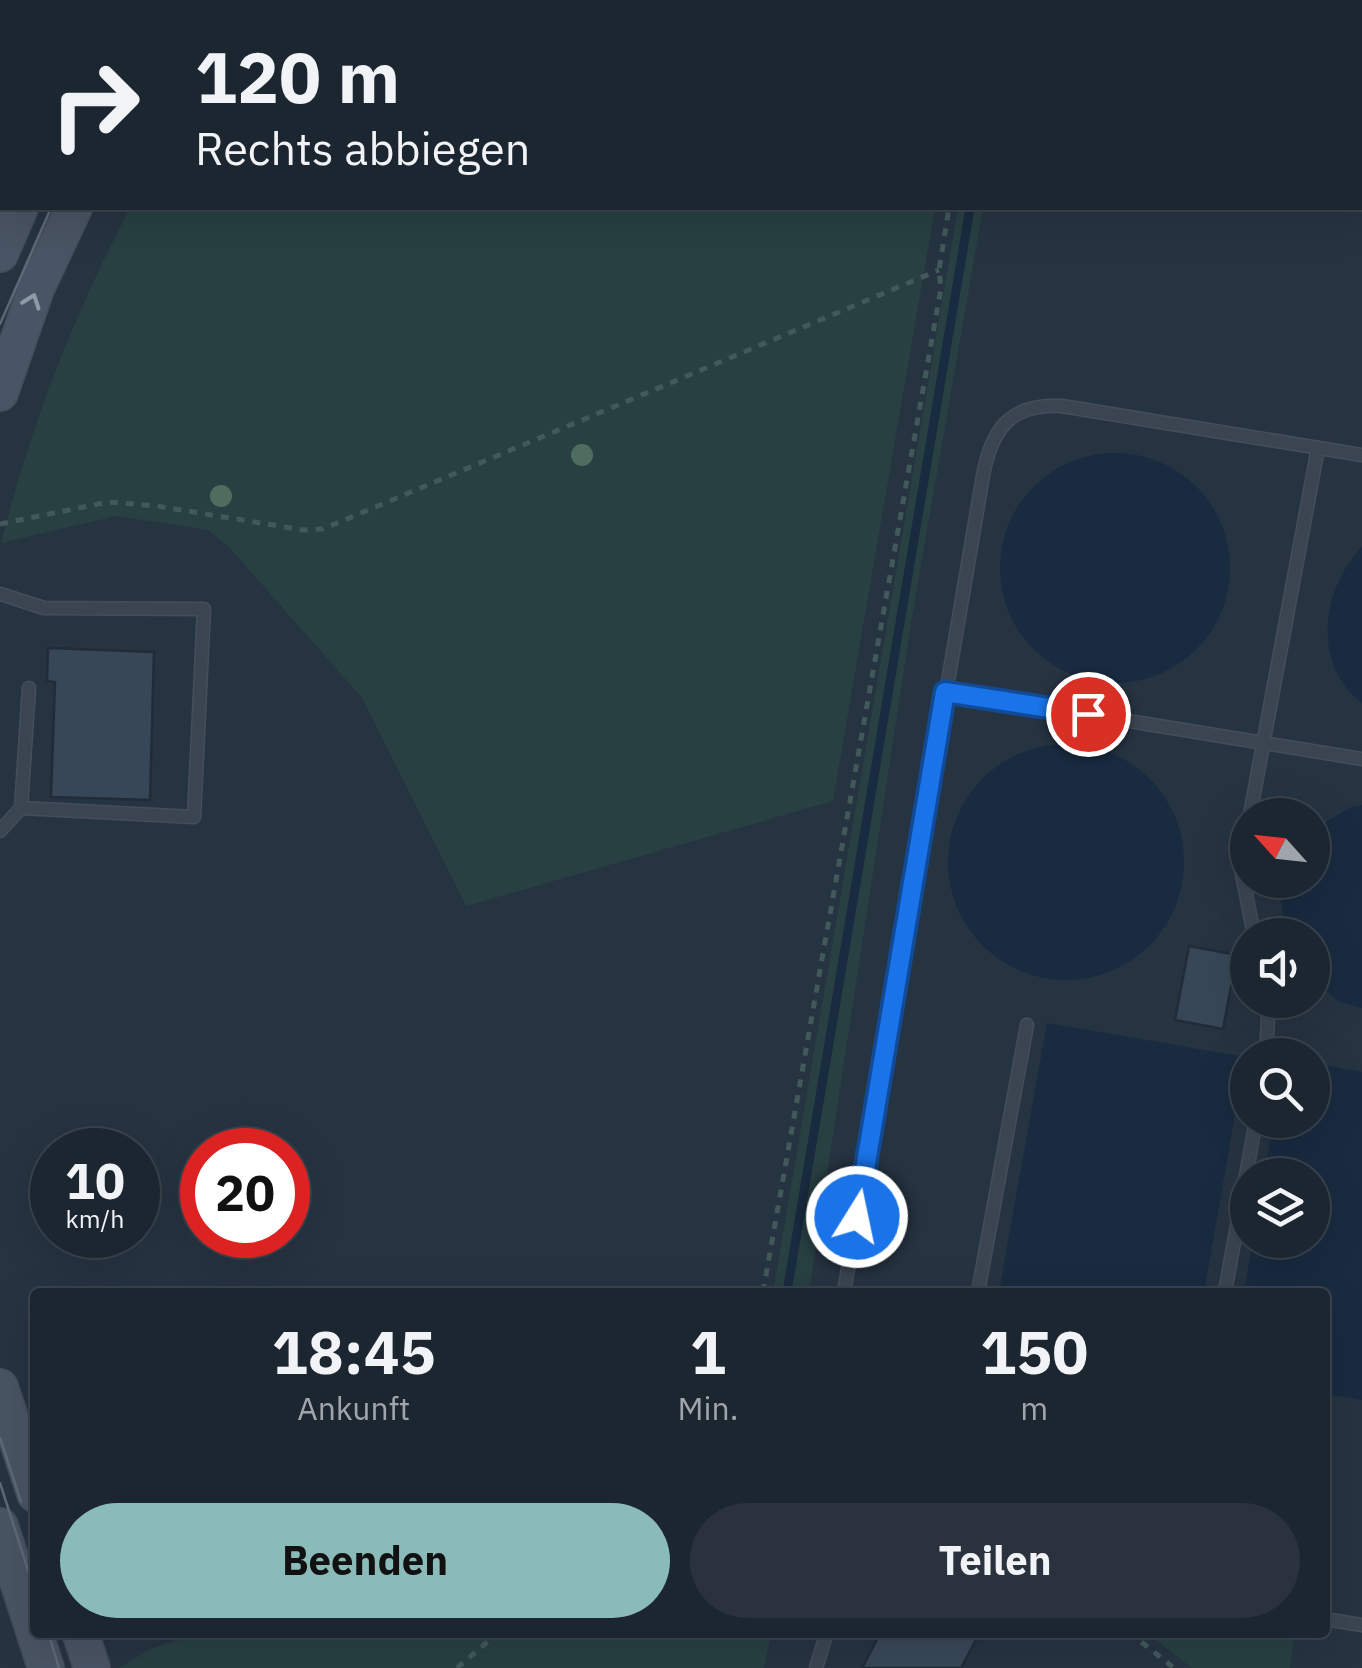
<!DOCTYPE html>
<html lang="de">
<style>
:root{--surface:#1c2631;--page:#29323d;--text:#f1f3f6;--muted:#a0a5ab;--line:#3a434d;--accent:#8bbbb9}
body{margin:0;font-family:"IBM Plex Sans",sans-serif;background:var(--page);color:var(--text);height:100vh;display:flex;flex-direction:column;font-size:38px;white-space:nowrap}
*{box-sizing:border-box;margin:0}
p{font-size:32px;color:var(--muted)}
.icon{flex:none;width:55px;height:55px;fill:none;stroke:currentColor;stroke-width:2;stroke-linecap:round;stroke-linejoin:round}
.map{position:relative;flex:1;overflow:hidden}
.details{position:absolute;left:30px;top:1288px;width:1300px;height:350px;display:flex;flex-direction:column;background:var(--surface);border-radius:10px;box-shadow:0 10px 40px #0002,0 0 0 2px var(--line)}
.details>*{flex:none}
.top-card{position:absolute;left:0px;top:0px;width:1362px;height:210px;box-shadow:0 10px 40px #0002,0 0 0 2px var(--line);background:#1c2631;color:var(--text);overflow:hidden}
.needle{width:65px;rotate:297deg}
.buttons{position:absolute;left:1230px;top:798px;display:grid;gap:20px}
.buttons a{display:grid;place-items:center;width:100px;height:100px;border-radius:50%;background:var(--surface);box-shadow:0 10px 40px #0002,0 0 0 2px var(--line);font-size:50px}
.speed{position:absolute;left:30px;top:1128px;display:flex;gap:20px;font-size:50px;font-weight:700;text-align:center}
.speed>*{display:grid;place-content:center;width:130px;height:130px;border-radius:50%;background:var(--surface);box-shadow:0 10px 40px #0002,0 0 0 2px var(--line);line-height:1}
.speed small{font-size:25px;font-weight:400}
.speed .limit{border:15px solid #d22;background:#fff;color:#111}
.pin{position:absolute;display:grid;place-items:center;width:85px;height:85px;color:#fff;margin:-42px;border:5px solid #fff;border-radius:50%;box-shadow:0 2px 10px #0007}
.me{position:absolute;width:110px;margin:-55px;rotate:10deg;stroke-linejoin:round;filter:drop-shadow(0 0 8px #0008)}
.turn{display:flex;align-items:center;gap:35px;height:210px;padding:0 30px;font-size:45px}
.turn .icon{width:130px;height:130px;stroke-width:2.5}
.turn b{display:block;font-size:70px;line-height:85px}
.eta{display:flex;justify-content:space-evenly;align-items:center;height:170px;text-align:center}
.eta b{font-size:60px;font-weight:800;line-height:70px}
.action{display:flex;gap:20px;margin-top:auto;padding:20px 30px}
.action a{flex:1;height:115px;border-radius:60px;background:var(--accent);color:#111;font-size:40px;font-weight:800;line-height:115px;text-align:center}
.action a+a{background:var(--page);color:var(--text)}
.map>svg:first-child{display:block}
.green{fill:#284042}
.water{fill:#192b40}
.lines{fill:none;stroke-linecap:round;stroke-linejoin:round}
.stream{stroke:#192b40;stroke-width:9}
.building{fill:#384757;stroke:#212c38;stroke-width:2.5}
.lane-casing{stroke:#444e5a;stroke-width:15}
.secondary-casing{stroke:#444e5a;stroke-width:38}
.path{stroke:#42595a;stroke-width:5;stroke-dasharray:8 8;stroke-linecap:butt}
.lane{stroke:#3b4551;stroke-width:12}
.secondary{stroke:#495464;stroke-width:35}
.tram{stroke:#5d6978;stroke-width:2.5}
.tree{fill:#4e6d5f}
.oneway{stroke:#909aa7}
.route-casing{stroke:#114b97;stroke-width:25}
.route{stroke:#1a73e8;stroke-width:18}
</style>
<div class="map">
<svg width="1362" height="1668" viewBox="0 0 1362 1668">
<rect width="100%" height="100%" fill="#263341"/>
<!-- green -->
<path class="green" d="M259,0H971L258,2Z
M130,208H935L833,801L466,906L362,698L228,546L208,530L116,516L1,543C30,426 74,314 130,208Z
M958,208H983L912,617L809,1292H773Z
M204,1632H771V1633L764,1668H119L150,1649Z
M1288,1632L1294,1638L1290,1668H1192L1147,1633Z"/>
<!-- water -->
<path class="water" d="M1000 568a115 115 0 1 1 230 0a115 115 0 1 1-230 0Z
M1362,547V703C1311,665 1322,588 1362,547Z
M948 862a118 118 0 1 1 236 0a118 118 0 1 1-236 0Z
M1362,805V1008L1340,1002L1313,981L1312,935H1286L1281,900L1287,880H1312L1313,832L1316,828L1351,807Z
M1047,1023L1245,1057L1204,1292H999Z
M1313,1063L1362,1072V1400L1325,1394V1292H1244L1253,1240H1312V1175H1264L1274,1120H1312Z"/>
<g class="lines">
<!-- stream -->
<path class="stream" d="M1005,2V0
M787,1292L970,208"/>
</g>
<!-- building -->
<path class="building" d="M48,648L154,652L150,800L51,797L55,682L47,681Z
M1189,946L1237,955L1223,1029L1175,1020Z
M881,1632H980L961,1668H862Z"/>
<g class="lines">
<defs>
<path id="lane" d="M0,83L2,85
M0,174L2,176
M0,594L44,608L204,609L194,817L21,808L0,831
M945,691L1362,759
M21,808L29,688
M1250,815L1318,448
M1248,829L1240,864L1254,935
M1265,1000L1268,1017L1266,1055
M844,1292L984,470C994,424 1014,404 1062,406L1362,455
M978,1292L1027,1025
M1225,1292L1256,1120
M1325,1619L1362,1625
M816,1668L827,1632"/>
<path id="secondary" d="M135,2L136,0
M190,2L192,0
M0,254L20,208
M0,393L36,289L74,208
M0,1387L35,1494
M0,1526L46,1668
M80,1632L92,1668"/>
</defs>
<!-- lane casing -->
<use href="#lane" class="lane-casing"/>
<!-- secondary casing -->
<use href="#secondary" class="secondary-casing"/>
<!-- path -->
<path class="path" d="M983,2V0
M0,524L108,502L157,506L303,530L323,529L939,270
M763,1292L941,288L939,270L949,208
M1129,1632L1174,1668
M457,1668L499,1632"/>
<!-- lane -->
<use href="#lane" class="lane"/>
<!-- secondary -->
<use href="#secondary" class="secondary"/>
<!-- tram -->
<path class="tram" d="M152,2L154,0
M169,2L171,0
M0,324L51,208
M0,1438L21,1502
M0,1483L35,1592
M48,1632L59,1668"/>
</g>
<!-- trees -->
<g class="tree">
<circle cx="582" cy="455" r="11"/>
<circle cx="221" cy="496" r="11"/>
</g>
<!-- one-way arrows -->
<defs><path id="oneway-chevron" d="M-2-3.5L2.5 0L-2 3.5" fill="none" stroke-width="1.6" stroke-linecap="round" stroke-linejoin="round" transform="scale(2.5)"/></defs>
<use class="oneway" href="#oneway-chevron" transform="translate(32 301) rotate(-70)"/>
<g class="lines">
<defs>
<path id="route" d="M857,1217L945,692L1088,714"/>
</defs>
<!-- route casing -->
<use href="#route" class="route-casing"/>
<!-- route -->
<use href="#route" class="route"/>
</g>
</svg>
<div class="buttons">
<a><svg class="needle" viewBox="-14 -14 28 28"><path d="M0-13l5 13h-10z" fill="#e53935"/><path d="M0 13l5-13h-10z" fill="#a0a5ab"/></svg></a>
<a><svg class="icon" aria-label="sound" viewBox="0 0 24 24"><path d="M4 9h4l5-4v14l-5-4H4zM17 9q2 3 0 6"/></svg></a>
<a><svg class="icon" aria-label="search" viewBox="0 0 24 24"><circle cx="10" cy="10" r="6"/><path d="M15 15l6 6"/></svg></a>
<a><svg class="icon" aria-label="layers" viewBox="0 0 24 24"><path d="M12 4l9 5-9 5-9-5zM3 14l9 5 9-5"/></svg></a>
</div>
<div class="speed"><div>10<small>km/h</small></div><div class="limit">20</div></div>
<div class="pin" style="left:1088px;top:714px;background:#d93025"><svg class="icon" aria-label="arrive" viewBox="0 0 24 24"><path d="M6 21V4h12l-3 4 3 4H6"/></svg></div>
<svg class="me" style="left:857px;top:1217px" viewBox="-20 -20 40 40"><circle r="17" fill="#1a73e8" stroke="#fff" stroke-width="3"/><path d="M0-11L8 9 0 5-8 9z" fill="#fff"/></svg>
<div class="top-card">
<div class="turn"><svg class="icon" aria-label="right" viewBox="0 0 24 24"><path d="M7 20v-9h11M14 6l5 5-5 5"/></svg><div><b>120 m</b>Rechts abbiegen</div></div>
</div>
<section class="details">
<div class="eta">
<div><b>18:45</b><p>Ankunft</p></div>
<div><b>1</b><p>Min.</p></div>
<div><b>150</b><p>m</p></div>
</div>
<div class="action"><a>Beenden</a><a>Teilen</a></div>
</section>
</div>
